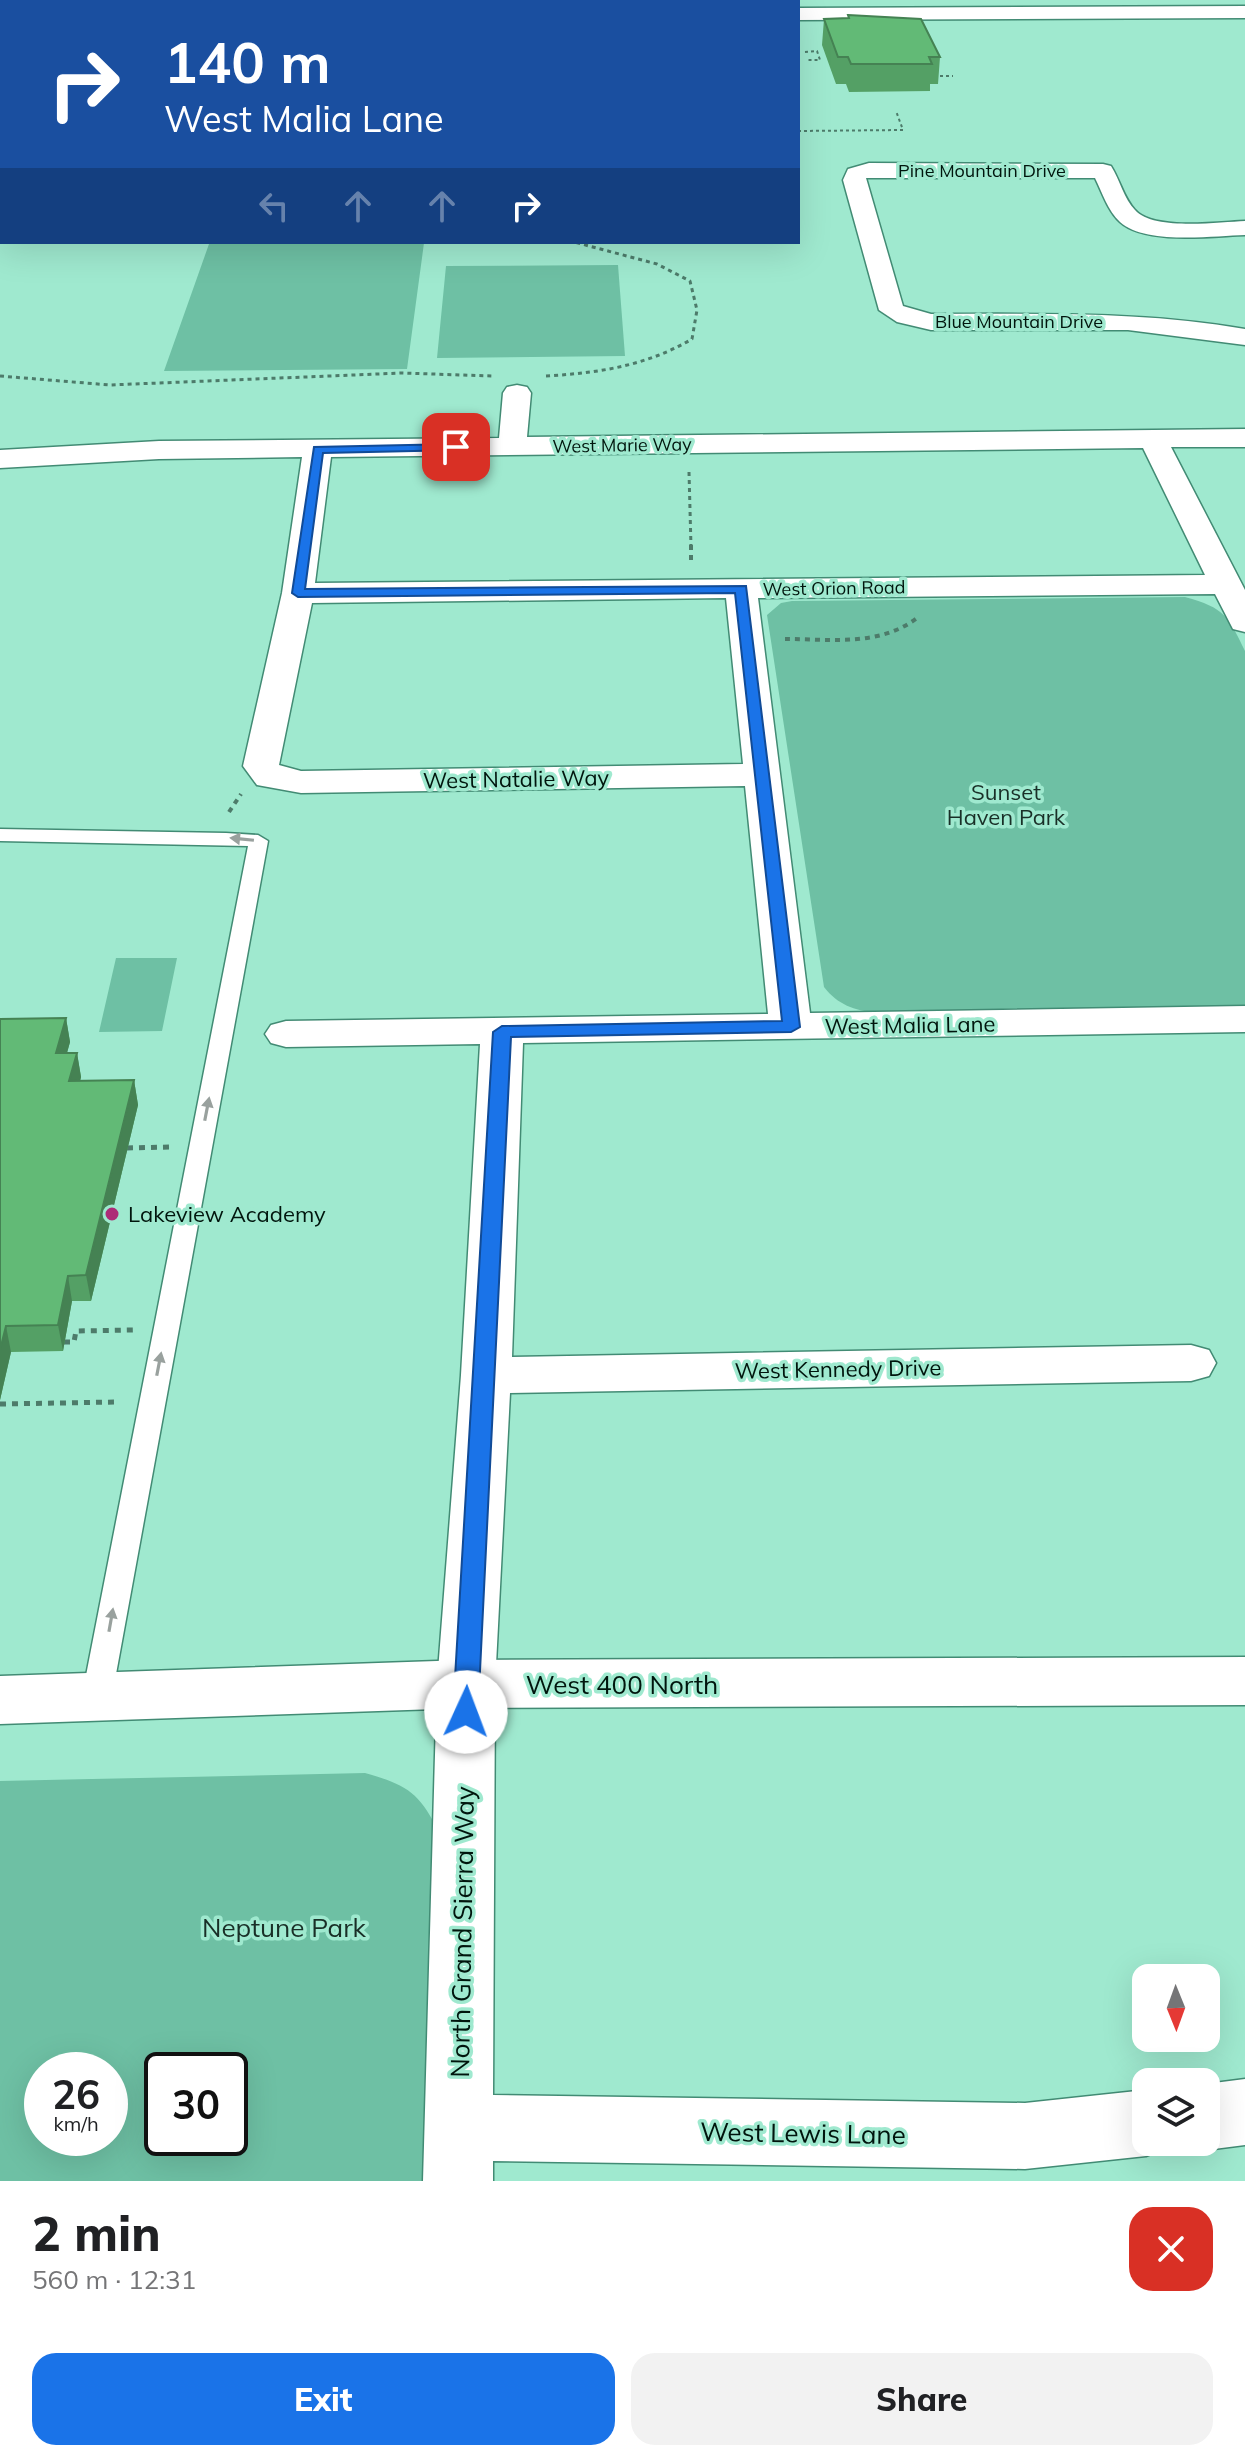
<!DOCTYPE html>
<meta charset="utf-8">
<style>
:root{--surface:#fff;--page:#f2f2f2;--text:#202124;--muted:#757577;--accent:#1a73e8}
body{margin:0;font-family:Mulish,sans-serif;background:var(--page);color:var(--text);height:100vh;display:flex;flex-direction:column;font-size:30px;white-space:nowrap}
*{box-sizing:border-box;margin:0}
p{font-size:26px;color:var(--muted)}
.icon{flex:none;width:44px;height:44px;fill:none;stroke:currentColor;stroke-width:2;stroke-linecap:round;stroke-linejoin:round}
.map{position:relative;height:2181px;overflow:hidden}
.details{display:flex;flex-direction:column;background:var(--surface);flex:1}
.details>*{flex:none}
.hud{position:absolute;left:0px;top:0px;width:800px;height:244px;box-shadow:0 8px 32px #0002;background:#1a4fa0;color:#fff;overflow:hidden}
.needle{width:52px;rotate:179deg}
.fabs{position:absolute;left:1132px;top:1964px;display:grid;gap:16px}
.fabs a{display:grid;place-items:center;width:88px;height:88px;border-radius:16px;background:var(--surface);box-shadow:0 8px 32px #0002;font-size:40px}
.speed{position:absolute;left:24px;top:2052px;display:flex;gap:16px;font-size:40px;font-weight:700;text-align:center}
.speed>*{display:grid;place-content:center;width:104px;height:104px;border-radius:50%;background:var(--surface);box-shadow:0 8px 32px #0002;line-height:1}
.speed small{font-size:20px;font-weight:400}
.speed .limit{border:4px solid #111;border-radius:12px;background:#fff;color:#111}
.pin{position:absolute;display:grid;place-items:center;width:68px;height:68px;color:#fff;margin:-34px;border-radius:16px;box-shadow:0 4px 12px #0006}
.me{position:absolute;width:88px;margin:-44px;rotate:2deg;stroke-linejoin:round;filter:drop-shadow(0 0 6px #0008)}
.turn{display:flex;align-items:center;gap:28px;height:168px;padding:0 32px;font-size:36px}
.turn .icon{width:104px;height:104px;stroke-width:2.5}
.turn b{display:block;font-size:56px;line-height:68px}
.lanes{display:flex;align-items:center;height:76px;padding:0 32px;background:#0003;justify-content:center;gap:40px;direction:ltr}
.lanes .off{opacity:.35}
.round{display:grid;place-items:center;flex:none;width:84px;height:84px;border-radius:24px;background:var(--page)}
.overview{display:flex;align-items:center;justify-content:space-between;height:136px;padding:0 32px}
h1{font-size:48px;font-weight:800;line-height:60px}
.cta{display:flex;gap:16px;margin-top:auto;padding:16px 32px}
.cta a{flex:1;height:92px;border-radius:24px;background:var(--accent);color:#fff;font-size:32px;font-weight:800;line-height:92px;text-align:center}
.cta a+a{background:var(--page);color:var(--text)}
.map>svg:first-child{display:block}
.green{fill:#6ec0a4;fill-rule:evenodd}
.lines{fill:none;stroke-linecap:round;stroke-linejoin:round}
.lane-casing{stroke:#428b74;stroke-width:3}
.street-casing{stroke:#428b74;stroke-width:3}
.secondary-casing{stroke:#428b74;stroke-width:3}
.primary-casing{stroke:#428b74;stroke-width:3}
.path-far3{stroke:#4d7b6a;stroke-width:2;stroke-dasharray:3 3;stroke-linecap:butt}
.path-far2{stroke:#4d7b6a;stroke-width:3;stroke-dasharray:4 4;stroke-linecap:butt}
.path-far1{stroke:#4d7b6a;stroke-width:4;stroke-dasharray:5 5;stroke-linecap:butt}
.path{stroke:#4d7b6a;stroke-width:5;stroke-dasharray:6 6;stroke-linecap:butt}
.lane{fill:#fff;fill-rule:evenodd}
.street{fill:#fff;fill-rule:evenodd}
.secondary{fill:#fff;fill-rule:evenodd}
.primary{fill:#fff;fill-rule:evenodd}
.wall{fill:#54a065}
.shaded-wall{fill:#458253}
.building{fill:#62ba76;stroke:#458253;stroke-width:2}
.oneway{fill:#99a19e}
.route{fill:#1a73e8;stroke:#114b97;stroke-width:2}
.poi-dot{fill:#ad2b77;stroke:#9fe9cf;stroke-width:3}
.labels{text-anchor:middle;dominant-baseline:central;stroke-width:7;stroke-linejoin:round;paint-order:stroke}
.far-street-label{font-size:18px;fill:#00150d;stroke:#9fe9cf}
.street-label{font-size:22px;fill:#00150d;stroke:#9fe9cf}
.park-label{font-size:22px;fill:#192f27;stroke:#9fe9cf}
.poi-label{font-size:22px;fill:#00150d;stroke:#9fe9cf;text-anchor:start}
.near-street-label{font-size:26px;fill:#00150d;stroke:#9fe9cf}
.near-park-label{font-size:26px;fill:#192f27;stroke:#9fe9cf}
</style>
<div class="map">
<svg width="1245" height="2181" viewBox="0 0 1245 2181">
<rect width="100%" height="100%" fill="#9fe9cf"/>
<!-- green -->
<path class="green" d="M424,243L407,369L164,371L209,244Z
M618,265L625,356L437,358L446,266Z
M1185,597C1225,608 1228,616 1245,651V1007L876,1013C854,1010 838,1005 824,987L767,615L781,603L792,601Z
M116,958H177L162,1031L99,1032Z
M365,1773C407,1785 419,1792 439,1832L428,2181H0V1781ZM42,2070H110V2138H42ZM162,2070H230V2138H162Z"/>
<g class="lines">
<defs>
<path id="lane" d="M0,167H2V173H0Z
M0,829L226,833L258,835L268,841L112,1696L107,1704L97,1708L87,1704L82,1696L248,846L0,841Z"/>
<path id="street" d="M869,163L1103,164L1111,166C1120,180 1124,199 1135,210C1153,231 1219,222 1245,221V235C1213,236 1145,245 1120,222C1108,211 1102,192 1095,178H866L903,306L931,314C1037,314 1141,311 1245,329V345L1128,330H931L897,322L879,310L843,180L848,169Z
M517,385L527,387L531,393L527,437L1245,429V447H1171L1245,590V632L1233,629L1215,594L758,598L810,1013L1245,1006V1032L523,1043L512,1357L1191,1345L1209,1350L1216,1363L1209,1376L1191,1381L510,1393L495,1684L493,2095L1025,2103L1146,2090V2142H1172L1170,2146L1146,2156L1025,2169L493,2161V2181H423L437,1684L461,1375L480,1044L286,1047L271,1043L265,1034L271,1025L286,1021L768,1014L745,786L301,793L257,785L243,766L282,593L302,457L159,459L0,468V450L159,441L499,438L503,393L507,387ZM1143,448L1205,575L315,583L331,457ZM726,598L743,764L301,771L279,765L312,603Z
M1245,2079V2145L1206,2150L1187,2142H1206V2084Z"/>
<path id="secondary" d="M1245,1657V1705L466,1708L0,1724V1676L466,1660Z"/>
<path id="primary" d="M1245,6V18L798,20V8Z
M0,10H2V22H0Z"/>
</defs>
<!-- lane casing -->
<use href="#lane" class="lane-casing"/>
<!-- street casing -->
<use href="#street" class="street-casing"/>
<!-- secondary casing -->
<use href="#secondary" class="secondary-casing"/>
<!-- primary casing -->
<use href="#primary" class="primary-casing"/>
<!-- path-far3 -->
<path class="path-far3" d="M805,52L817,51L820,60H807
M934,76H953
M798,131L903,130L896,111"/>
<!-- path-far2 -->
<path class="path-far2" d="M0,376L110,385L402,373L492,376
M546,376C598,373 646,366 692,339L697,310L690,281L657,264L574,242
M689,472L691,547"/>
<!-- path-far1 -->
<path class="path-far1" d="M691,545V562
M785,639C830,639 879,647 917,618
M229,812L241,794"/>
<!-- path -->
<path class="path" d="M127,1148L169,1147
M64,1342H74L76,1331L133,1330
M0,1404L118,1402"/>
<!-- lane -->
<use href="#lane" class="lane"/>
<!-- street -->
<use href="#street" class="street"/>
<!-- secondary -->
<use href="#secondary" class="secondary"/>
<!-- primary -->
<use href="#primary" class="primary"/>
</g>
<!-- wall -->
<path class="wall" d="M848,15L940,57L938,84H930V91L849,92L846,84H836L822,45L824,19L848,18Z
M0,67H2V161H0Z
M66,1018L70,1042L67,1053H77L81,1077L80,1081L134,1080L138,1105L91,1301H72L63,1351L11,1352L0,1400V1019Z"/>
<!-- shaded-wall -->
<path class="shaded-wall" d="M66,1018L70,1042L60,1077L56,1053Z
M77,1053L81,1077L74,1106L69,1081Z
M134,1080L138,1105L91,1301L86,1275Z
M68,1276L72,1301L63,1351L58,1325Z
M6,1326L11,1352L0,1400V1350Z"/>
<!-- building -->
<path class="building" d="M848,15L921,19L940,57H929L932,64H851L848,57H838L824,19L849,18Z
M0,67H2V131H0Z
M66,1018L56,1053H77L69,1081L134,1080L86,1275L68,1276L58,1325L6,1326L0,1350V1019Z"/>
<!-- one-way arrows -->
<defs><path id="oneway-solid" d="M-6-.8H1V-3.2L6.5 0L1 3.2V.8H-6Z" transform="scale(2)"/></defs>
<g class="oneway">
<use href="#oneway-solid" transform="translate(242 839) rotate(-174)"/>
<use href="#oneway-solid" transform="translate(207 1109) rotate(-79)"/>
<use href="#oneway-solid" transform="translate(159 1364) rotate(-79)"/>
<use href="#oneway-solid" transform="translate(111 1620) rotate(-80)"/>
</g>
<!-- route -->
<path class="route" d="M456,444L462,447L460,450L323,453L305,589L746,586L800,1027L791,1032L511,1037L478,1712L474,1719L466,1722L457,1719L453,1712L493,1032L502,1026L782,1021L735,593L298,597L292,593L314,447Z"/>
<!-- markers -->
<circle class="poi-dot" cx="112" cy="1214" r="8"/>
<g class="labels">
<!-- far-street labels -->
<g class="far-street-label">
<text x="982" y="170">Pine Mountain Drive</text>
<text x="1019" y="321">Blue Mountain Drive</text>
<text transform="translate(622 445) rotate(-1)">West Marie Way</text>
<text transform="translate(834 588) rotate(-1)">West Orion Road</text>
</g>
<!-- street labels -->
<g class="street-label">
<text transform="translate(516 779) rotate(-1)">West Natalie Way</text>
<text transform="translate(910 1025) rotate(-1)">West Malia Lane</text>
<text transform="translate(838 1369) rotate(-1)">West Kennedy Drive</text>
</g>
<!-- park labels -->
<g class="park-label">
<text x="1006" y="792">Sunset<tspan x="1006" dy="25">Haven Park</tspan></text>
</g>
<!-- poi labels -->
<g class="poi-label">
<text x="128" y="1214">Lakeview Academy</text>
</g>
<!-- near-street labels -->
<g class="near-street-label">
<text x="622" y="1684">West 400 North</text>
<text transform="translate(462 1932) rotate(-89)">North Grand Sierra Way</text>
<text transform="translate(803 2133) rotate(1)">West Lewis Lane</text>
</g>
<!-- near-park labels -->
<g class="near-park-label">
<text x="284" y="1927">Neptune Park</text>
</g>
</g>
</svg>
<div class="fabs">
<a><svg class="needle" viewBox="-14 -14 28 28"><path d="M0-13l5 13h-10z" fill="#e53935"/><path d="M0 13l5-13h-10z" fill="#757577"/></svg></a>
<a><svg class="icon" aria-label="layers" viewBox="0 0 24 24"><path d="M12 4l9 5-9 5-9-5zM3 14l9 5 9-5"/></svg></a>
</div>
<div class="speed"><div>26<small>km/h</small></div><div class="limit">30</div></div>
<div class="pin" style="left:456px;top:447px;background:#d93025"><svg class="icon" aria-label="arrive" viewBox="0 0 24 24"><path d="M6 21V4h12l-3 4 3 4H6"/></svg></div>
<svg class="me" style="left:466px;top:1712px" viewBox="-20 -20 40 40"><circle r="19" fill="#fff"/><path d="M0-13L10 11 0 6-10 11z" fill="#1a73e8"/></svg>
<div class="hud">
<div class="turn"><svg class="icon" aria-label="right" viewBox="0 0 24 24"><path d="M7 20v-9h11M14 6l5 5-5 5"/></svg><div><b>140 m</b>West Malia Lane</div></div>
<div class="lanes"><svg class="icon off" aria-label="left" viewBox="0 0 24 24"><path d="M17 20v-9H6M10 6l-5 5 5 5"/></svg><svg class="icon off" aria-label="ahead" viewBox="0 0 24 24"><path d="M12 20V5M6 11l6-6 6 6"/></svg><svg class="icon off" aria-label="ahead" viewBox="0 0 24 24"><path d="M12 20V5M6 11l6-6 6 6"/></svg><svg class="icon" aria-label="right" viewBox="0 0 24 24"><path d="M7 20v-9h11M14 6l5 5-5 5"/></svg></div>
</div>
</div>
<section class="details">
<div class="overview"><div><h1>2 min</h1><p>560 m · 12:31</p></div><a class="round" style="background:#d93025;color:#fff"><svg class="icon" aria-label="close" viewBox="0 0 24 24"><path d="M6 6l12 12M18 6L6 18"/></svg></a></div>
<div class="cta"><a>Exit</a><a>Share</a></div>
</section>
